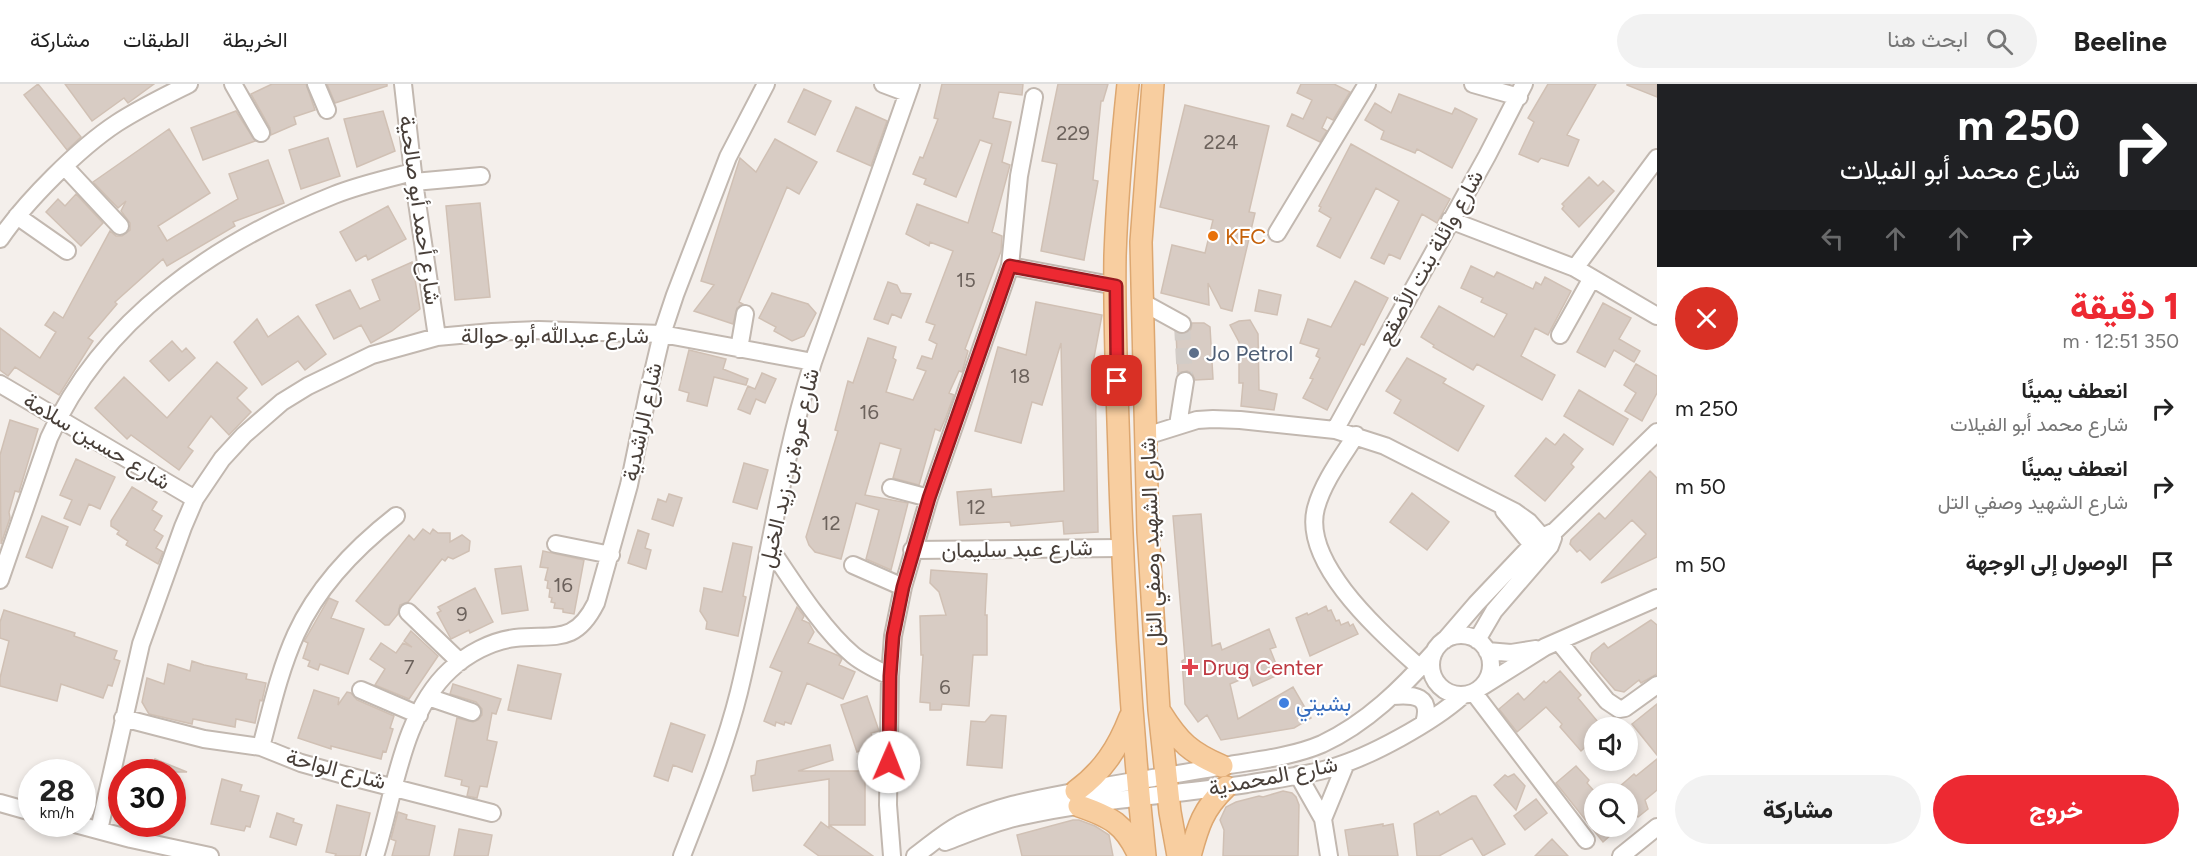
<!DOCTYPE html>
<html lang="ar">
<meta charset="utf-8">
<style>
:root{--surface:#fff;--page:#f2f2f2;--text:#222;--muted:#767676;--line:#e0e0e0;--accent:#ed2932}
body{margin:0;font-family:Figtree,Vazirmatn,sans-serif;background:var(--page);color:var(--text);direction:rtl;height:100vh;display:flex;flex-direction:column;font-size:22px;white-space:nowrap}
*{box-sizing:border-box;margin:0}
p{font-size:20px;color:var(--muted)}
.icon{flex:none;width:33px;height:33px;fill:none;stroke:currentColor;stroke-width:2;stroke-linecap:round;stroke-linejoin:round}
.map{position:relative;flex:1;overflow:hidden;direction:ltr}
.details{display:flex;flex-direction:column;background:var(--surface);width:540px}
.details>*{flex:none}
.hud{background:#202124;color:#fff;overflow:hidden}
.fabs{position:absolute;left:1584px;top:633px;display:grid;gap:12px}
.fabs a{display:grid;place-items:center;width:54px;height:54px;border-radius:50%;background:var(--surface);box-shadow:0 3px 9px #0003;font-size:30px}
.speed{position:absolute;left:18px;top:675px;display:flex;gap:12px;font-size:30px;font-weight:700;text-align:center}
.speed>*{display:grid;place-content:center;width:78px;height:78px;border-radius:50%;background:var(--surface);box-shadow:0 3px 9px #0003;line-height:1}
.speed small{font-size:15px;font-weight:400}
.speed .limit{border:9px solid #d22;background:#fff;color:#111}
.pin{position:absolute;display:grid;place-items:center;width:51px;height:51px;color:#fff;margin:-26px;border-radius:12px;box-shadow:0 3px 9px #0006}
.me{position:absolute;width:66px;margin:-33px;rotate:1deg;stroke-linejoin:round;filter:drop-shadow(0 0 4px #0008)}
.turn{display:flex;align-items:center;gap:21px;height:126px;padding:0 18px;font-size:27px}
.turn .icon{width:78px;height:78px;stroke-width:2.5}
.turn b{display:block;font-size:42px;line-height:51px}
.lanes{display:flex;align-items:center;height:57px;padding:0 18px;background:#0003;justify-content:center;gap:30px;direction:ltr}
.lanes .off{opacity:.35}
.round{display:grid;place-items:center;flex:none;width:63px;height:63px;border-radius:32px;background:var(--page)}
.overview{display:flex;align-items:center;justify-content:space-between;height:102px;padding:0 18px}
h1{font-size:36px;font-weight:800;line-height:45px;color:var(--accent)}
.primary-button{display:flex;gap:12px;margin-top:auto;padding:12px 18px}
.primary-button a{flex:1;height:69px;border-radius:36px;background:var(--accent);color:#fff;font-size:24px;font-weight:800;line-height:69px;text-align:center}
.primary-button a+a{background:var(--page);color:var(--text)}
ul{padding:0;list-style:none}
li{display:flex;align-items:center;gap:18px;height:78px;padding:0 18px}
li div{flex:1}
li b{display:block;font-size:22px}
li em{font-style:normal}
header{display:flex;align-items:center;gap:36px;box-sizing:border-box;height:84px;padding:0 30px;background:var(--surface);border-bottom:2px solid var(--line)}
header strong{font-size:28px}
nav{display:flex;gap:33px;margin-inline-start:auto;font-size:21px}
.search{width:420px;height:54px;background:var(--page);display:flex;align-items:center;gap:15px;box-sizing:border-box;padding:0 21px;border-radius:33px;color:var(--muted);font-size:22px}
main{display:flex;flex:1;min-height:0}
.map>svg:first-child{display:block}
.building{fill:#d8ccc4;stroke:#d0c0b4;stroke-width:1.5}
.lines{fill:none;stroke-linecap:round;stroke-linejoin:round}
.minor-tunnel{stroke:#d2ccc7;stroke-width:16;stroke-dasharray:16 8;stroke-linecap:butt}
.minor-casing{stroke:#c2b8b0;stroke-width:20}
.major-casing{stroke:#dda770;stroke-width:24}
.minor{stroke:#fff;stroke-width:16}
.major{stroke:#f8cea0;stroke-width:21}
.route-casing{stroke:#9a1b20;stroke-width:15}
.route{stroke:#ed2932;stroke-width:10}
.food-dot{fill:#e8710a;stroke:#fff;stroke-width:2}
.service-dot{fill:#5c6f8a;stroke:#fff;stroke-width:2}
.health-dot{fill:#e0444e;stroke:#fff;stroke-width:2}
.shop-dot{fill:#3f7fe0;stroke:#fff;stroke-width:2}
.labels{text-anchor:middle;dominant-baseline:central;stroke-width:4.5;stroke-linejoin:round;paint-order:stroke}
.number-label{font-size:20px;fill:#6c625c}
.street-label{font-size:22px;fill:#483f39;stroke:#fff}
.food-label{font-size:22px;fill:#c56008;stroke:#fff;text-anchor:start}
.service-label{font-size:22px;fill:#4e5e75;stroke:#fff;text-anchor:start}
.health-label{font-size:22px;fill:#be3a42;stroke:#fff;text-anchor:start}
.shop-label{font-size:22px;fill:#366cbe;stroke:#fff;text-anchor:start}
</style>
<header>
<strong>Beeline</strong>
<div class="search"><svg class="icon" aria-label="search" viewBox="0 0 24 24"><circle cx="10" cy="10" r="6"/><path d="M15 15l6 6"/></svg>ابحث هنا</div>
<nav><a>الخريطة</a><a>الطبقات</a><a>مشاركة</a></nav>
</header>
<main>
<section class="details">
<div class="hud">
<div class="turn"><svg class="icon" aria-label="right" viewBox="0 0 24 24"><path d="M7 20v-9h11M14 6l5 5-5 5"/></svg><div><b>250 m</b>شارع محمد أبو الفيلات</div></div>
<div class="lanes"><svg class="icon off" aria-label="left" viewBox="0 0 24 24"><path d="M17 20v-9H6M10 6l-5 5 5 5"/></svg><svg class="icon off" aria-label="ahead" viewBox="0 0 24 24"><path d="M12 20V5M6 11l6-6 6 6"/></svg><svg class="icon off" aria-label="ahead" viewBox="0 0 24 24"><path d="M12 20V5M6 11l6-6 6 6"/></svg><svg class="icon" aria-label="right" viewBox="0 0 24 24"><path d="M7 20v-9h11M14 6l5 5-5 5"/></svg></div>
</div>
<div class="overview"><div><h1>1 دقيقة</h1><p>350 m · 12:51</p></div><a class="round" style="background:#d93025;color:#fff"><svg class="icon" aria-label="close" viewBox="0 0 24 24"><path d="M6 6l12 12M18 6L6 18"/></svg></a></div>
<ul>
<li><svg class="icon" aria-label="right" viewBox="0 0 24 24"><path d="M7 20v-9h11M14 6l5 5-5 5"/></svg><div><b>انعطف يمينًا</b><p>شارع محمد أبو الفيلات</p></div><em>250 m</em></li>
<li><svg class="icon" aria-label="right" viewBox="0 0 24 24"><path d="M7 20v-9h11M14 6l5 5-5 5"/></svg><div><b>انعطف يمينًا</b><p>شارع الشهيد وصفي التل</p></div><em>50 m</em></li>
<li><svg class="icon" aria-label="arrive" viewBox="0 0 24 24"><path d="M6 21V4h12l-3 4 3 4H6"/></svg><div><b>الوصول إلى الوجهة</b></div><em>50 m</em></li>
</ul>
<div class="primary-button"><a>خروج</a><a>مشاركة</a></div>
</section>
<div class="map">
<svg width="1657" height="772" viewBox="0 0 1657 772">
<rect width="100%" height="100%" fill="#f4efeb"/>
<!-- building -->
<path class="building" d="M38,0L81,53L67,66L24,11Z
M65,0H154L128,19L124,14L92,37Z
M272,0H306L315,26L294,33L296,40L271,51L270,44L251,10Z
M327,0H387V2L335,19Z
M942,0H1023L1022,11L999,8L993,34L1011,38L1002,78L1010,81L992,148L1002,152L1001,167L965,265L968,267L962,288L959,287L949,309L954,311L946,333L940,347L935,345L919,401L893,394L901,365L880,359L865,411L908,419L891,486L866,475L879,426L856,419L841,475L815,468L809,461L806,453L838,347L835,346L848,297L853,299L868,254L896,263L893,274L896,276L886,308L913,316L926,287L917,284L922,272L932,275L937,260L929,256L935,241L926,238L953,167L930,158L929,162L906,150L917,120L968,139L992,60L980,56L956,113L924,100L926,95L913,90L920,73L923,74L938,35L934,34Z
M1058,0H1108L1103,17H1101L1093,96L1098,97L1084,176L1041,167L1057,80L1042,77Z
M1301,0H1334L1350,8L1333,36L1327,33L1322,44L1327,47L1320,58L1287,42L1292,30L1303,35L1312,16L1297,9Z
M1548,0H1596L1567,51L1579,56L1568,82L1541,74L1538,78L1519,70L1534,38L1528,34Z
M1627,0H1657V13L1627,1Z
M804,5L831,17L815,51L788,38Z
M1399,10L1452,30L1455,24L1477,35L1452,84L1417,65L1415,69L1381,55L1384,47L1365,36L1375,19L1391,29Z
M1185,21L1269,42L1249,128L1255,129L1232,227L1221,224L1208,199L1209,221L1161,209L1172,161L1205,169L1213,136L1160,123Z
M856,23L887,37L871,82L837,67Z
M236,27L255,57L203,76L191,44Z
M383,27L395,67L357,83L344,35Z
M169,45L210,109L158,142L167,157L238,115L229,90L268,76L284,119L233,138L235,142L167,182L163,175L115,218L117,220L88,254L93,257L59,311L15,283L8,292L0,286V244L40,274L56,248L45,241L54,228L63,234L110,147L116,152H122L130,146V139L121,127L126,117L118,124L93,98Z
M328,54L340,92L301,105L289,66Z
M775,55L817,78L799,110L787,103L739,218L743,220L737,224L733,240L694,227L714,201L701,197L740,74L756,88Z
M1351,60L1450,115L1437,139L1422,130L1400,175L1389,170L1384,180L1371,174L1399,117L1376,104L1340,174L1317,162L1331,134L1319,127L1321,123L1319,122Z
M1589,93L1598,102L1603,97L1614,107L1579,143L1562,125L1564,122L1562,120Z
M76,110L103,139L81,162L46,128L58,115L65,122Z
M480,119L490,213L455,216L446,122Z
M388,122L406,155L368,176L366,171L356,177L340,148Z
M412,178L420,225L392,247L371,259L361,241L334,255L316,221L350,206L360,225L380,216L372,196Z
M1471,182L1494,193L1497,188L1533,205L1536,198L1541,201L1545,193L1571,207L1548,251L1535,244L1521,272L1555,291L1542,316L1477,280L1473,286L1433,263L1434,261L1421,253L1439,222L1494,253L1507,230L1481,218L1483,214L1461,204Z
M1355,197L1388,214L1364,261L1361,260L1327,326L1303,314L1313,295L1310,294L1320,274L1316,272L1319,265L1300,259L1308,235L1331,243Z
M888,198L897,201L901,209L911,210L901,234L892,230L888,240L874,235Z
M1259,206L1281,211L1277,231L1255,227Z
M772,209L808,220L816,229L804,252L792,257L774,247L776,243L759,234Z
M1036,218L1102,231L1092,284H1095L1098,448L1064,450L1063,437L1011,442L1010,438L960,441L957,408L991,405L992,413L1064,407L1061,259L1042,321L1032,318L1021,359L975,347L998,263L1026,271Z
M1603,219L1631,234L1619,255L1640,267L1634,278L1614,266L1605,283L1577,268Z
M298,232L326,270L305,286L298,277L262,301L234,258L257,235L268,253Z
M1250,236L1258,250L1259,306L1277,310L1274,326L1241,322L1243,299H1239V258L1230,241L1239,237Z
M1192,239H1204L1210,243L1213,295L1195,296L1192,289L1187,287L1178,289L1176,249H1187L1191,245Z
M172,257L182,268L186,264L195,274L169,297L150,277Z
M689,266L726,275L723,285L748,295L746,301L714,293L707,322L687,317L689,309L679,306Z
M1407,274L1446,295L1443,299L1484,322L1458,367L1394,329L1401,316L1386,307Z
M217,278L247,304L237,314L251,328L229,351L211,332L188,363L193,367L179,386L131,351L127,355L95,324L124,293L167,334Z
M1636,280L1657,292V309L1642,337L1625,327L1636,309L1624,301Z
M762,289L776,295L765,319L756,315L750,330L738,325L748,302L755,305Z
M1579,306L1628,335L1613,361L1564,332Z
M10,336L38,345L19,408L15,407L9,428L10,434L1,460L0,371Z
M1564,350L1583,365L1571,380L1574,383L1545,417L1515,392L1546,354L1555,361Z
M76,375L115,393L100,425L89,420L80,441L64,434L72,416L60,411Z
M744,379L768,386L757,425L733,418Z
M1650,387L1657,394V473L1601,499L1646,450L1632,436L1590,476L1580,466L1577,468L1570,460L1571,456L1599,429L1605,435Z
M132,403L157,418L152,426L162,432L154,446L163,452L156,464L163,468L158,480L126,461L128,457L117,450L119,447L111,442V437Z
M1412,409L1449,438L1427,466L1390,438Z
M669,410L682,414L673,442L652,435L658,415L666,418Z
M1201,430L1212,562L1220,559L1222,566L1269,545L1276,563L1270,565L1280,590L1253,602L1249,592L1230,600L1238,635L1293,603L1311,634L1294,644L1221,656L1207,631L1198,638L1185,620L1182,577L1185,575L1173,432Z
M42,432L68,443L52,484L26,473Z
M423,445L430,450L433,445L438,449H450V458L462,451L470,457L469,467L453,475L448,473L445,477L442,475L408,518L400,521L398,530L389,541H385L356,517L409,451L414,456Z
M638,446L649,450L645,464L651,466L646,485L628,479Z
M733,459L752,463L743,512L746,513L738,552L706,545L707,538L700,527L704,504L722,508Z
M543,467L584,476L574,530L563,528V525L554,524L555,519L551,518L552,514L549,513L550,505L547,504L548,497L545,496L548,484L540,483Z
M521,482L528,526L502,530L495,485Z
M931,486L987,490L985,531H987V571H973L969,622L942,620L941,626H930V619L920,618L923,571H921L920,532L946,531L939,508L930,499Z
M475,504L493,538L470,549L469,546L451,555L437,529L441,527L438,523Z
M329,514L338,518L331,534L364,545L348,590L320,580L318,586L308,582L310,577L303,574L308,559L304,557L306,554Z
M1326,522L1328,527L1331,526L1336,537L1339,536L1341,541L1348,538L1350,542L1353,540L1358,550L1310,572L1296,534L1307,529L1308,531Z
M797,523L804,532L802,536L809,539L814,548L808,559L839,572L842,575L839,581L855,588L843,615L807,599L791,640L785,638L784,641L776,638L775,642L764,637L782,588L770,583Z
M4,526L75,549L74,552L117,567L114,575L120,577L112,602L108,601L103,614L61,600L57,617L0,602V594L9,557L0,554V538Z
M1651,536L1657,541V590L1641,599L1639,596L1624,608L1615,606L1590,577L1592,569L1604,559L1608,564Z
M411,547L438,572L409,615L375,601L385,585L370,575L381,559L396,569L403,559L412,563L404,557Z
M192,577L204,581L247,590L246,595L266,599L262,617L260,616L255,639L236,635L235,643L193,635L192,640L149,630L142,618L147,594L164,600L168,580L190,587Z
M518,581L561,590L551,635L508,626Z
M1560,587L1581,611L1578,614L1603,644H1594V655L1581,667L1560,643L1562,640L1546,623L1517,648L1499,625L1518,609L1524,616L1544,597L1546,599Z
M453,600L501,615L496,630L492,629L487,656L497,658L487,703L480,702L477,714L467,712L469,703L461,701L462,696L445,692L457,634L473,638L478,636L482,631V625L476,618L450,610Z
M314,606L339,614L338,621L347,608L351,609L357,616L394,632L390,644L393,645L386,668L383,667L381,675L331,662V665L298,654Z
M867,612L879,647L871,649L875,661L857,668L841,621Z
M1657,620V671L1632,640Z
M991,631L1006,632L1002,684L967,681L971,637L985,638Z
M671,639L705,651L692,688L673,681L668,697L654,692Z
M830,661L833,676L798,687H865V741H829V695L753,707L751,692L755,691L757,677Z
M155,675L187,688H150Z
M1657,675V706L1645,716L1648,725L1638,733L1628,721V710H1611L1634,690L1636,692Z
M1576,682L1589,696L1587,699L1594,707V742H1621L1603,758L1556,699Z
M1514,690L1525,702L1516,726L1494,701L1505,691L1508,693Z
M222,695L242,701L240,707L259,712L250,743L246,742L244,747L211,740Z
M1283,707L1292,709L1296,713L1299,721L1298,772H1223L1224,746L1220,736L1226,723L1236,718L1259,712L1263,713Z
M1472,712H1476L1505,760L1483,772L1472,754L1439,772H1417L1414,740L1438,727L1440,731Z
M1536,715L1547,729L1525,746L1514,732Z
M337,721L370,729L360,772H335L336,770L326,768Z
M398,728L407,731L406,735L435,742L429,772H392L396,757L391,755Z
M277,729L294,735L293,738L302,741L296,761L270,753Z
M1073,736H1079L1095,742L1109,751L1113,772H1022L1017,751Z
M821,738L829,744V741L873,772H819L804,761Z
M1383,740V742L1393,740L1398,772H1349L1345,746Z
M459,745L492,751L488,772H454Z
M1552,755L1568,772H1535Z"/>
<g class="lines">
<!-- minor-tunnel -->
<path class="minor-tunnel" d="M1182,240L1185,297"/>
<defs>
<path id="minor" d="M233,0L261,49
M316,0L327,26
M403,0L414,98L437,253
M883,0L907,9
M1473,0L1519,13
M65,83L120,142
M414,98L481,92
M17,132L67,167
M1450,136L1575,184L1657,232
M1277,149L1367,0
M0,155C26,117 79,64 117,39C140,24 165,12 189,0
M1010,182L1116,202
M1575,184L1657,74
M1142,218L1182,240
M1560,251L1592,194
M739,265L745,230
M0,300L195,415
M1178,341L1185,297
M1335,346L1487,72L1524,0
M1356,351C1342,373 1323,398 1316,424C1301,480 1383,550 1420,584
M1146,352L1197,336L1213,335L1240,336L1335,346L1385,362L1515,428L1529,438L1550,462
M891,404L929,414
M1504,427L1539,469
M556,460L611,471
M770,464C793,498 822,545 853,571C864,580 877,586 890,592
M912,466L1121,464
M853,481L903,503
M0,496L49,354C102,235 216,158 334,111C359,101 386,95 413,88
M408,528L460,578
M1431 581a30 30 0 1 1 60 0a30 30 0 1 1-60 0Z
M1445,556L1476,520L1532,461L1542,453L1555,447L1657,348
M1477,556L1494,527L1550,462L1553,454
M1559,558L1607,617L1619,625L1625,624L1657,601
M1487,567L1511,569L1536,565
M1483,602L1545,563L1657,514
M361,606L419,631
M1474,609L1586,756
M1392,612C1415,610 1432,612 1424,639
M428,613L472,628
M123,634L204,655L261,663L301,679L344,691L492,729
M261,663C271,625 280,585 296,550C318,502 355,464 396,432
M1298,691L1323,735L1329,772
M0,719L32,728
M1323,735L1346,679
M75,740L131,755L210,772
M99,746L141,560L183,443L195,415L222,375L244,351L282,318L308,302L372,271L437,253L492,248L539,246L662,250L813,278
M945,758C969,749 992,739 1018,733C1093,716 1170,711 1247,700C1275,695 1304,692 1331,684C1370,673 1433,638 1462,612
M375,772C394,713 402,630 450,586C467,570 491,557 515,554C555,550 575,561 596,519L629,401L648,309L662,250L675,211L728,73L766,0
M682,772C703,718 725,664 739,608C766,498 779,386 813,278L911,0
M892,772L888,721L890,592L893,552L903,503L929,414L1010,182L1019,92L1034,13
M915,772C930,761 943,749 960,740C994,723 1031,716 1068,709C1122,698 1176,691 1230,681C1260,676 1294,672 1322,660C1367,639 1402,604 1434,568
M1621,772L1657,743"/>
<path id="major" d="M1128,0C1122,57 1117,115 1115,172C1114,237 1117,303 1119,368C1123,503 1131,638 1145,772
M1153,0L1141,158L1148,448L1159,626L1170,728L1178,772
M1161,629C1179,658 1191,669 1222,682
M1076,707C1103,687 1118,664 1130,633
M1079,722C1111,733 1125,740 1139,772
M1190,772C1198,742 1203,725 1226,703"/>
</defs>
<!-- minor casing -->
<use href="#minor" class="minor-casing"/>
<!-- major casing -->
<use href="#major" class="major-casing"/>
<!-- minor -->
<use href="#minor" class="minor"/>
<!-- major -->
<use href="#major" class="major"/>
</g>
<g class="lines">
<defs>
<path id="route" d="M889,678L890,592L893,552L903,503L929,414L1010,182L1116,202L1117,297"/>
</defs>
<!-- route casing -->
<use href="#route" class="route-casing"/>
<!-- route -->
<use href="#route" class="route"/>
</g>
<!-- markers -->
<circle class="food-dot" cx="1213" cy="152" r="6"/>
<circle class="service-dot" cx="1194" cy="269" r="6"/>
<path class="health-dot" d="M1187 574h6v6h6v6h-6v6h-6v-6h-6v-6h6z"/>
<circle class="shop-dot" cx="1284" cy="619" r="6"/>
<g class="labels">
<!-- number labels -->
<g class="number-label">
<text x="1073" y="49">229</text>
<text x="1221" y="58">224</text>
<text x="966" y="196">15</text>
<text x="1020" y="292">18</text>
<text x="869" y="328">16</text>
<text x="976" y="423">12</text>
<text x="831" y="439">12</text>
<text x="563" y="501">16</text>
<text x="462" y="530">9</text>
<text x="409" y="583">7</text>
<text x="945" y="603">6</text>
</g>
<!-- street labels -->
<g class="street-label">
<text transform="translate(420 126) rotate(82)">شارع أحمد أبو صالحية</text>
<text transform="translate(1430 173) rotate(-61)">شارع وائلة بنت الأصقع</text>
<text x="555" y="251">شارع عبدالله أبو حوالة</text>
<text transform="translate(642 338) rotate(-78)">شارع الراشدية</text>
<text transform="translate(97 357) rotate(31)">شارع حسين سلامة</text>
<text transform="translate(789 384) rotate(-77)">شارع عروة بن زيد الخيل</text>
<text transform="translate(1151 458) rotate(-92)">شارع الشهيد وصفي التل</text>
<text transform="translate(1017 465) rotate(-1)">شارع عبد سليمان</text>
<text transform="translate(336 685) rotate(15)">شارع الواحة</text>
<text transform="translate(1273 692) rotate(-11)">شارع المحمدية</text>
</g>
<!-- food labels -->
<g class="food-label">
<text x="1225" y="152">KFC</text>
</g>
<!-- service labels -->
<g class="service-label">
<text x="1206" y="269">Jo Petrol</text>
</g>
<!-- health labels -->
<g class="health-label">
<text x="1202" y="583">Drug Center</text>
</g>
<!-- shop labels -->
<g class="shop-label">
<text x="1296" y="619">بشيتي</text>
</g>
</g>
</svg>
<div class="fabs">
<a><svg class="icon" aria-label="sound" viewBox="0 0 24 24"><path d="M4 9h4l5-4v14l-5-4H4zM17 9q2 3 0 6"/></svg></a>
<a><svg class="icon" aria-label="search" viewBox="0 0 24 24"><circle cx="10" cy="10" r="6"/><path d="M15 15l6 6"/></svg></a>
</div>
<div class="speed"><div>28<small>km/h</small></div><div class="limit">30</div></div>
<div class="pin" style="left:1117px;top:297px;background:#d93025"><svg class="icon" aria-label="arrive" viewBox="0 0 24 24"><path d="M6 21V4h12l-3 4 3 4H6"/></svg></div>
<svg class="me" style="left:889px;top:678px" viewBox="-20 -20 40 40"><circle r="19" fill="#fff"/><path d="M0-13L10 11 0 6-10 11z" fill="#ed2932"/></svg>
</div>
</main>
